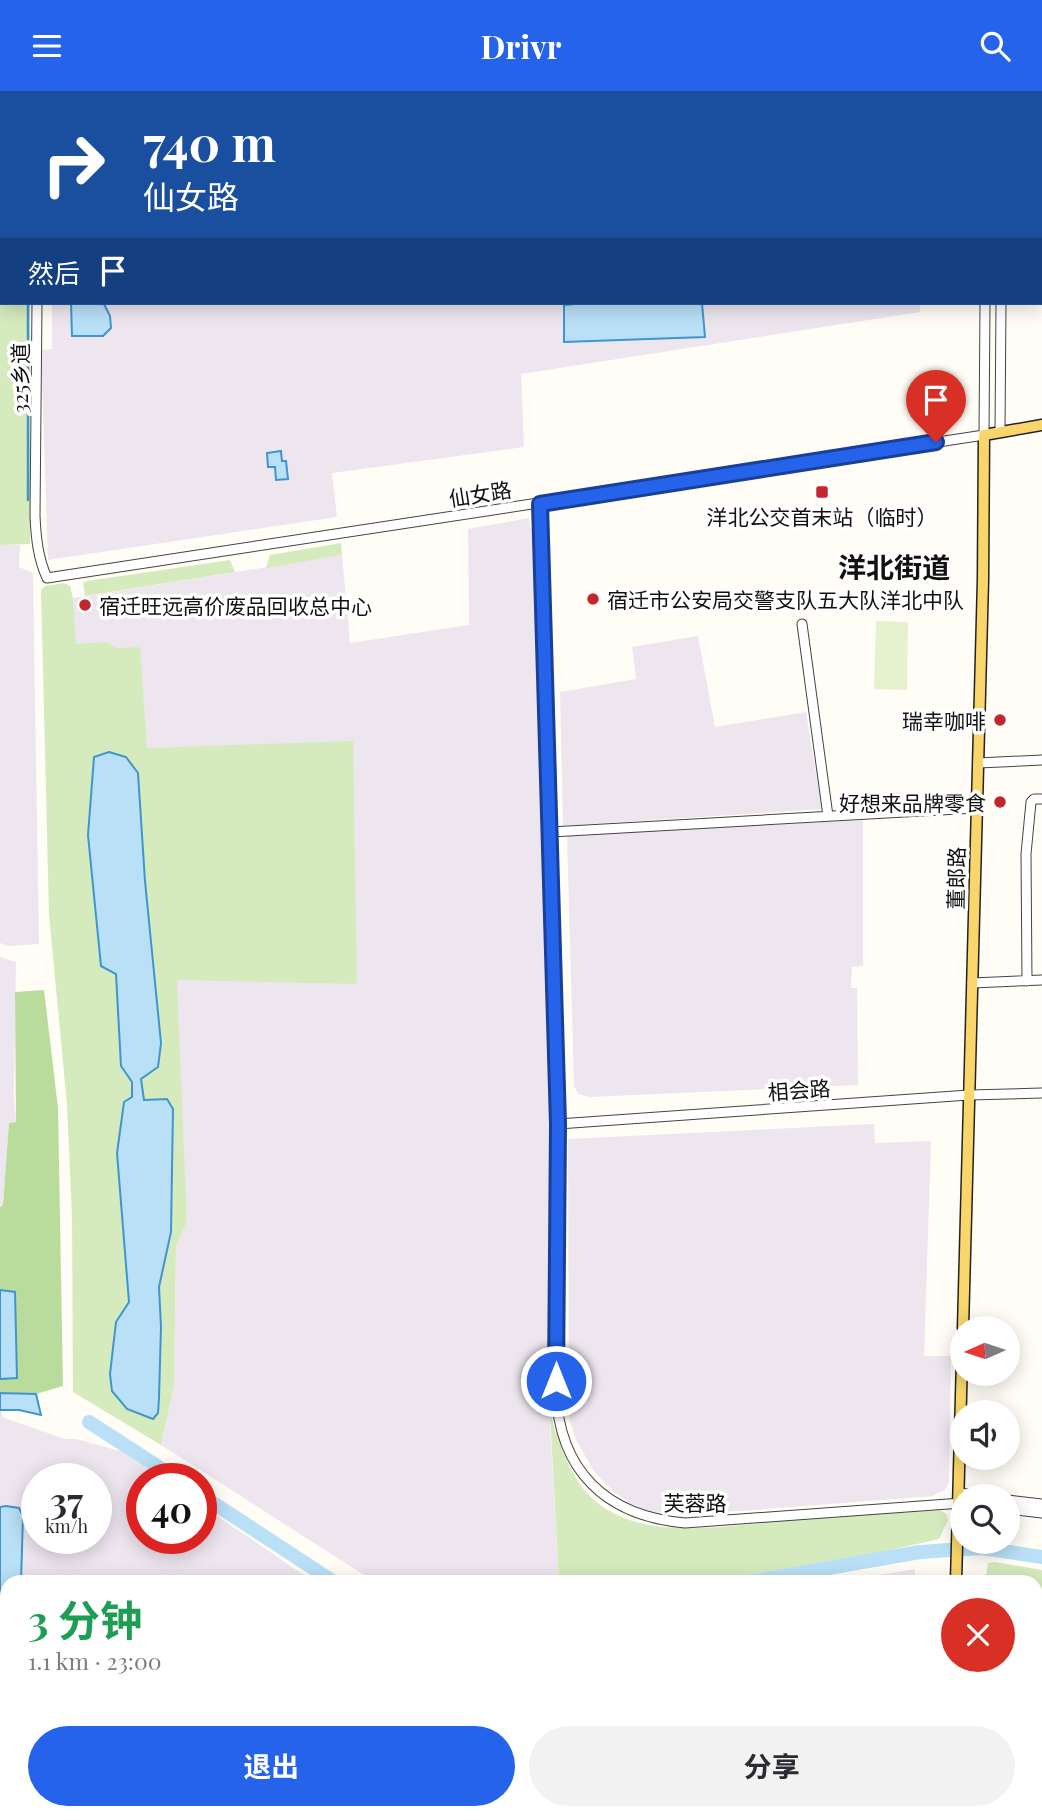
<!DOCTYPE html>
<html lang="zh">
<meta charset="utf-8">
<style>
:root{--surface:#fff;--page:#f2f2f3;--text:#2b2b33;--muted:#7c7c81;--accent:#2563eb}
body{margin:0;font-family:"Playfair Display","Noto Sans SC",serif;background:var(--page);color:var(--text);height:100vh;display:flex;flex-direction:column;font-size:26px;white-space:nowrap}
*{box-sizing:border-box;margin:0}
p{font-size:23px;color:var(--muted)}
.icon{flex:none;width:38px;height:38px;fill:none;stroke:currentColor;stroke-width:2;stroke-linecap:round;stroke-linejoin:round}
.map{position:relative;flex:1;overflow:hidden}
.panel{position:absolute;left:0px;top:1484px;width:1043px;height:245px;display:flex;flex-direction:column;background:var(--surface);border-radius:21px 21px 0 0;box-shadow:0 4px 18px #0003}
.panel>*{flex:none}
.guide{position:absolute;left:0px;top:0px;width:1043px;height:214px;box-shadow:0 4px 18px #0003;background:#1a4fa0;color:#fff;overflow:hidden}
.needle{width:46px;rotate:267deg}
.fabs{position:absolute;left:950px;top:1225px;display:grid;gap:14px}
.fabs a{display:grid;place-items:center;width:70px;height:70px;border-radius:50%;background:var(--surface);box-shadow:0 4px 18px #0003;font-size:35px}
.speed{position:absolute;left:21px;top:1372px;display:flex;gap:14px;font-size:35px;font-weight:700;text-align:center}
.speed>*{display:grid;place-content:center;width:91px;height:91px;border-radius:50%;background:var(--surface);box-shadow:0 4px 18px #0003;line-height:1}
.speed small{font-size:18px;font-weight:400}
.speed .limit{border:10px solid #d22;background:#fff;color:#111}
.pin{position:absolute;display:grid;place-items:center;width:60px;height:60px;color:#fff;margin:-72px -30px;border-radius:50% 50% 50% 0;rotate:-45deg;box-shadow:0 0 7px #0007}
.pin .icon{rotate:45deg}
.me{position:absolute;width:77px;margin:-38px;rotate:0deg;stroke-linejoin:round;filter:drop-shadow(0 0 5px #0008)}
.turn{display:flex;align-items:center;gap:24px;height:147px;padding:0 28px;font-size:32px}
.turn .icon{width:91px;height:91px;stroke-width:2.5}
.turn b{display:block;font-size:49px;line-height:60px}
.then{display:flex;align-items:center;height:66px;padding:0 28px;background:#0003;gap:14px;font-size:26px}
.round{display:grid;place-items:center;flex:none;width:74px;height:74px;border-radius:37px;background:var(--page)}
.summary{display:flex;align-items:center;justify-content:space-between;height:119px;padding:0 28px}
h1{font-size:42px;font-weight:700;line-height:52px;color:#1e9e55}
.button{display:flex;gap:14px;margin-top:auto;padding:14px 28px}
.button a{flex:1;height:80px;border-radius:42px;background:var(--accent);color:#fff;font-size:28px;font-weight:700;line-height:80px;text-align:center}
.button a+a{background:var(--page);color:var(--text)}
header{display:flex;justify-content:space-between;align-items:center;height:91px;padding:0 28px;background:var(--accent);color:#fff;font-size:32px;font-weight:700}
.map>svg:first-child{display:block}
.industrial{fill:#eee6ef;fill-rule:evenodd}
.green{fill:#d5ebbd}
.forest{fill:#b9dc9c}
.pitch{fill:#e6f2cf}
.water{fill:#b9e0f7;stroke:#3f96cf;stroke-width:2}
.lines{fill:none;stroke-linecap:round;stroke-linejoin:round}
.stream{stroke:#3f96cf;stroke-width:2.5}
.river{stroke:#b9e0f7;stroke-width:14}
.minor-casing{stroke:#444;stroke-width:11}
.major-casing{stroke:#222;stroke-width:13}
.minor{stroke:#fff;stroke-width:9}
.major{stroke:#f9d66b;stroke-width:10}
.route-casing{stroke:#184099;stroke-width:18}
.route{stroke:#2563eb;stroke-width:12}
.poi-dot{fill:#c4262e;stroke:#fff;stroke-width:2.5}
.labels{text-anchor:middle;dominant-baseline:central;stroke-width:7;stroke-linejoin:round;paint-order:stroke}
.street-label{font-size:21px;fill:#111;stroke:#fff}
.poi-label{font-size:21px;fill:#111;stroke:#fff;text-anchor:start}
.district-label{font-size:28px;font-weight:bold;fill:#111;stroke:#fff}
</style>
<header><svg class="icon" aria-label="menu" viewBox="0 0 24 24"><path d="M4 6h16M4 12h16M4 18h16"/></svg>Drivr<svg class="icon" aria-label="search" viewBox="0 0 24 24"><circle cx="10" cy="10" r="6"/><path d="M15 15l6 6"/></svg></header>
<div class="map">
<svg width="1042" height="1729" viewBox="0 0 1042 1729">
<rect width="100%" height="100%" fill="#fffdf5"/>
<!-- industrial -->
<path class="industrial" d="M51,0H918V2H51Z
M52,212H920V221L521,283L524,356L332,382L337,426L48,469L41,259L52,258Z
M529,427L530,437L536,439L547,740L553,1044L554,1314L549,1315L559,1491H375L161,1354L174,1295L176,1155L187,1131L176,889L353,651L56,660V510L342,464L350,552L469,534L468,438Z
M0,454H20L19,476L33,482L39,853L8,855L0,852Z
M698,545L715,636L806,621L822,718L563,735L560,601L636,588L632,556Z
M863,729V875L852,876L851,897H857L858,994L589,1006L578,1003L574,995L567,744Z
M0,866L16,871L14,1008L16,1031L9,1032L3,1115L0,1114Z
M874,1033L875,1052L931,1050L924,1265H951L949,1391L945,1399L932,1405L740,1420L666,1423L651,1421L631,1413L614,1401L595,1382L576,1349L569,1327L568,1048Z
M0,1319H2V1326L65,1348H76L123,1361L162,1388H142V1447H201V1414L314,1491H7V1722H910V1729H0ZM37,1388H96V1447H37Z
M915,1478V1491H839Z"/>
<!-- green -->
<path class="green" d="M0,0H31L2,2V212H30V453L0,454Z
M341,452L342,464L266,477L270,464Z
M230,469L235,481L85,505L83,492L87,490Z
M64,492L70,495L73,507L76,553L106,551L117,557L140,556L147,657L353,650L357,893L177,889L187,1131L176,1155L174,1295L161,1354L73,1301L72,1126L67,1014L49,823L41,499L45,495Z
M550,1323C558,1348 565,1370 579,1392C624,1458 729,1434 796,1428C844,1423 892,1423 940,1419L946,1423L948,1429L939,1448L873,1463L704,1491H559Z
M995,1471L1042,1479V1729H977V1722H1036V1491H985L988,1472Z"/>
<!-- forest -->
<path class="forest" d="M44,899L58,1017L63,1295L36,1303L0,1301V1116L3,1114L9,1032L16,1031L15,901Z"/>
<!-- pitch -->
<path class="pitch" d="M876,530L908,531L907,599L874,598Z"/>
<!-- water -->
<path class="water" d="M71,212L104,213L110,225L111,237L103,245H72Z
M585,212H702L705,246L564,251V214Z
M281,360L282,370H286L288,388L276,389L275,376H268L267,362Z
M109,661L126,666L138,682L145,790L161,952L158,976L141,988L144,1009L167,1008L173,1018L171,1141L159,1196L161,1236L159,1307L158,1322L153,1328L127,1318L112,1300L110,1283L116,1231L129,1211L117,1062L124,1011L132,1006V991L121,975L116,883L101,875L88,744L94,666Z
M0,1199L15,1201L17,1287L0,1288Z
M0,1302L36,1303L41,1324L19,1319H0Z
M6,1415L19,1417L23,1425L21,1491H7V1626H0V1416Z
M0,1661H7V1722H17V1729H0Z
M78,1722H214V1729H77Z"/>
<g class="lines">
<!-- stream -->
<path class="stream" d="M28,0V2
M28,212V409"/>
<!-- river -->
<path class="river" d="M89,1331L177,1388
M201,1404L334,1491
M964,1458L982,1457L1042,1466
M749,1491L920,1461L950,1459"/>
<defs>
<path id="minor" d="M38,0V2
M986,2V0
M1002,2V0
M1041,36L1042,37
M1041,70L1042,67
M37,212L35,425C36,447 38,467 47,487L984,344L985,212
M1000,341L1001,212
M540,413L558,1033L556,1300C559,1380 606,1425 685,1432L962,1412
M802,533L828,725
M978,672L1042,669
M551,741L976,717
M1027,890L1026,763L1031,711L1034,708H1042
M972,892L1042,889
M558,1033L969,1004L1042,1002
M959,1402L981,1405
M1008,1409L1042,1413
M1008,1418L1042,1422"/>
<path id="major" d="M963,1237L983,489L984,344L1042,334
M956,1491L962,1268
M948,1729V1722"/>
</defs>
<!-- minor casing -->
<use href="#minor" class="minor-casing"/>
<!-- major casing -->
<use href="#major" class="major-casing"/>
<!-- minor -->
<use href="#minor" class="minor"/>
<!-- major -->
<use href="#major" class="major"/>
</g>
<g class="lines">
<defs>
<path id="route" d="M556,1290L558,1033L540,413L936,351"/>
</defs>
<!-- route casing -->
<use href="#route" class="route-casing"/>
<!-- route -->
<use href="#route" class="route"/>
</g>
<!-- markers -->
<g class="poi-dot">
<rect x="815" y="394" width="14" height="14" rx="3.5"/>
<circle cx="593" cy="508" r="7"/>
<circle cx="85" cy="514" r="7"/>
<circle cx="1000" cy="629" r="7"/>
<circle cx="1000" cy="711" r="7"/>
</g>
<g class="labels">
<!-- street labels -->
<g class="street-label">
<text transform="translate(19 287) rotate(-90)">325乡道</text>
<text transform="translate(480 402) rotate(-9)">仙女路</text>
<text transform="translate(955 787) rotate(-89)">董郎路</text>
<text transform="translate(799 998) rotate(-4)">相会路</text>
<text x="695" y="1411">芙蓉路</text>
</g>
<!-- poi labels -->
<g class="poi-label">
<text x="822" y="425" text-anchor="middle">洋北公交首末站（临时）</text>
<text x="607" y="508">宿迁市公安局交警支队五大队洋北中队</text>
<text x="99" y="514">宿迁旺远高价废品回收总中心</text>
<text x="986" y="629" text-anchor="end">瑞幸咖啡</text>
<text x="986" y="711" text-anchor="end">好想来品牌零食</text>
</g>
<!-- district labels -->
<g class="district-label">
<text x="894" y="475">洋北街道</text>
</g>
</g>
</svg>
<div class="fabs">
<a><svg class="needle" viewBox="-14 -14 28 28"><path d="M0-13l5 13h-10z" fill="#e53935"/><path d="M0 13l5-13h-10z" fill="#7c7c81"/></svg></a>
<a><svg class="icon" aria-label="sound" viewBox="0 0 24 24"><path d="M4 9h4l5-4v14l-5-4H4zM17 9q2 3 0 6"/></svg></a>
<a><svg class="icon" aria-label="search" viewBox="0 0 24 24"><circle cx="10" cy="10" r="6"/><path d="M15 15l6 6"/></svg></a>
</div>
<div class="speed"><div>37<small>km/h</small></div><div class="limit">40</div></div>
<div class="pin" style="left:936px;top:351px;background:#d93025"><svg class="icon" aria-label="arrive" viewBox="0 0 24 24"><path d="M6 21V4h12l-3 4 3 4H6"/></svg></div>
<svg class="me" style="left:556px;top:1290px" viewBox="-20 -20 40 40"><circle r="17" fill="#2563eb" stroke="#fff" stroke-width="3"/><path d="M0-11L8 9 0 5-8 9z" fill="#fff"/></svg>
<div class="guide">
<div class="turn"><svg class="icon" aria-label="right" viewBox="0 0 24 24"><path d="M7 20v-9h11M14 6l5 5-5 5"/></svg><div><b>740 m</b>仙女路</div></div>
<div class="then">然后<svg class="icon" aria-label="arrive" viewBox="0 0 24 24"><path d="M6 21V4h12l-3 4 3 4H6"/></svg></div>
</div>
<section class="panel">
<div class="summary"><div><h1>3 分钟</h1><p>1.1 km · 23:00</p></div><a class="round" style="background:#d93025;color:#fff"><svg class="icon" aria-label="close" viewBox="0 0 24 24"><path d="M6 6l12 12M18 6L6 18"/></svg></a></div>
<div class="button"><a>退出</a><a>分享</a></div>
</section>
</div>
